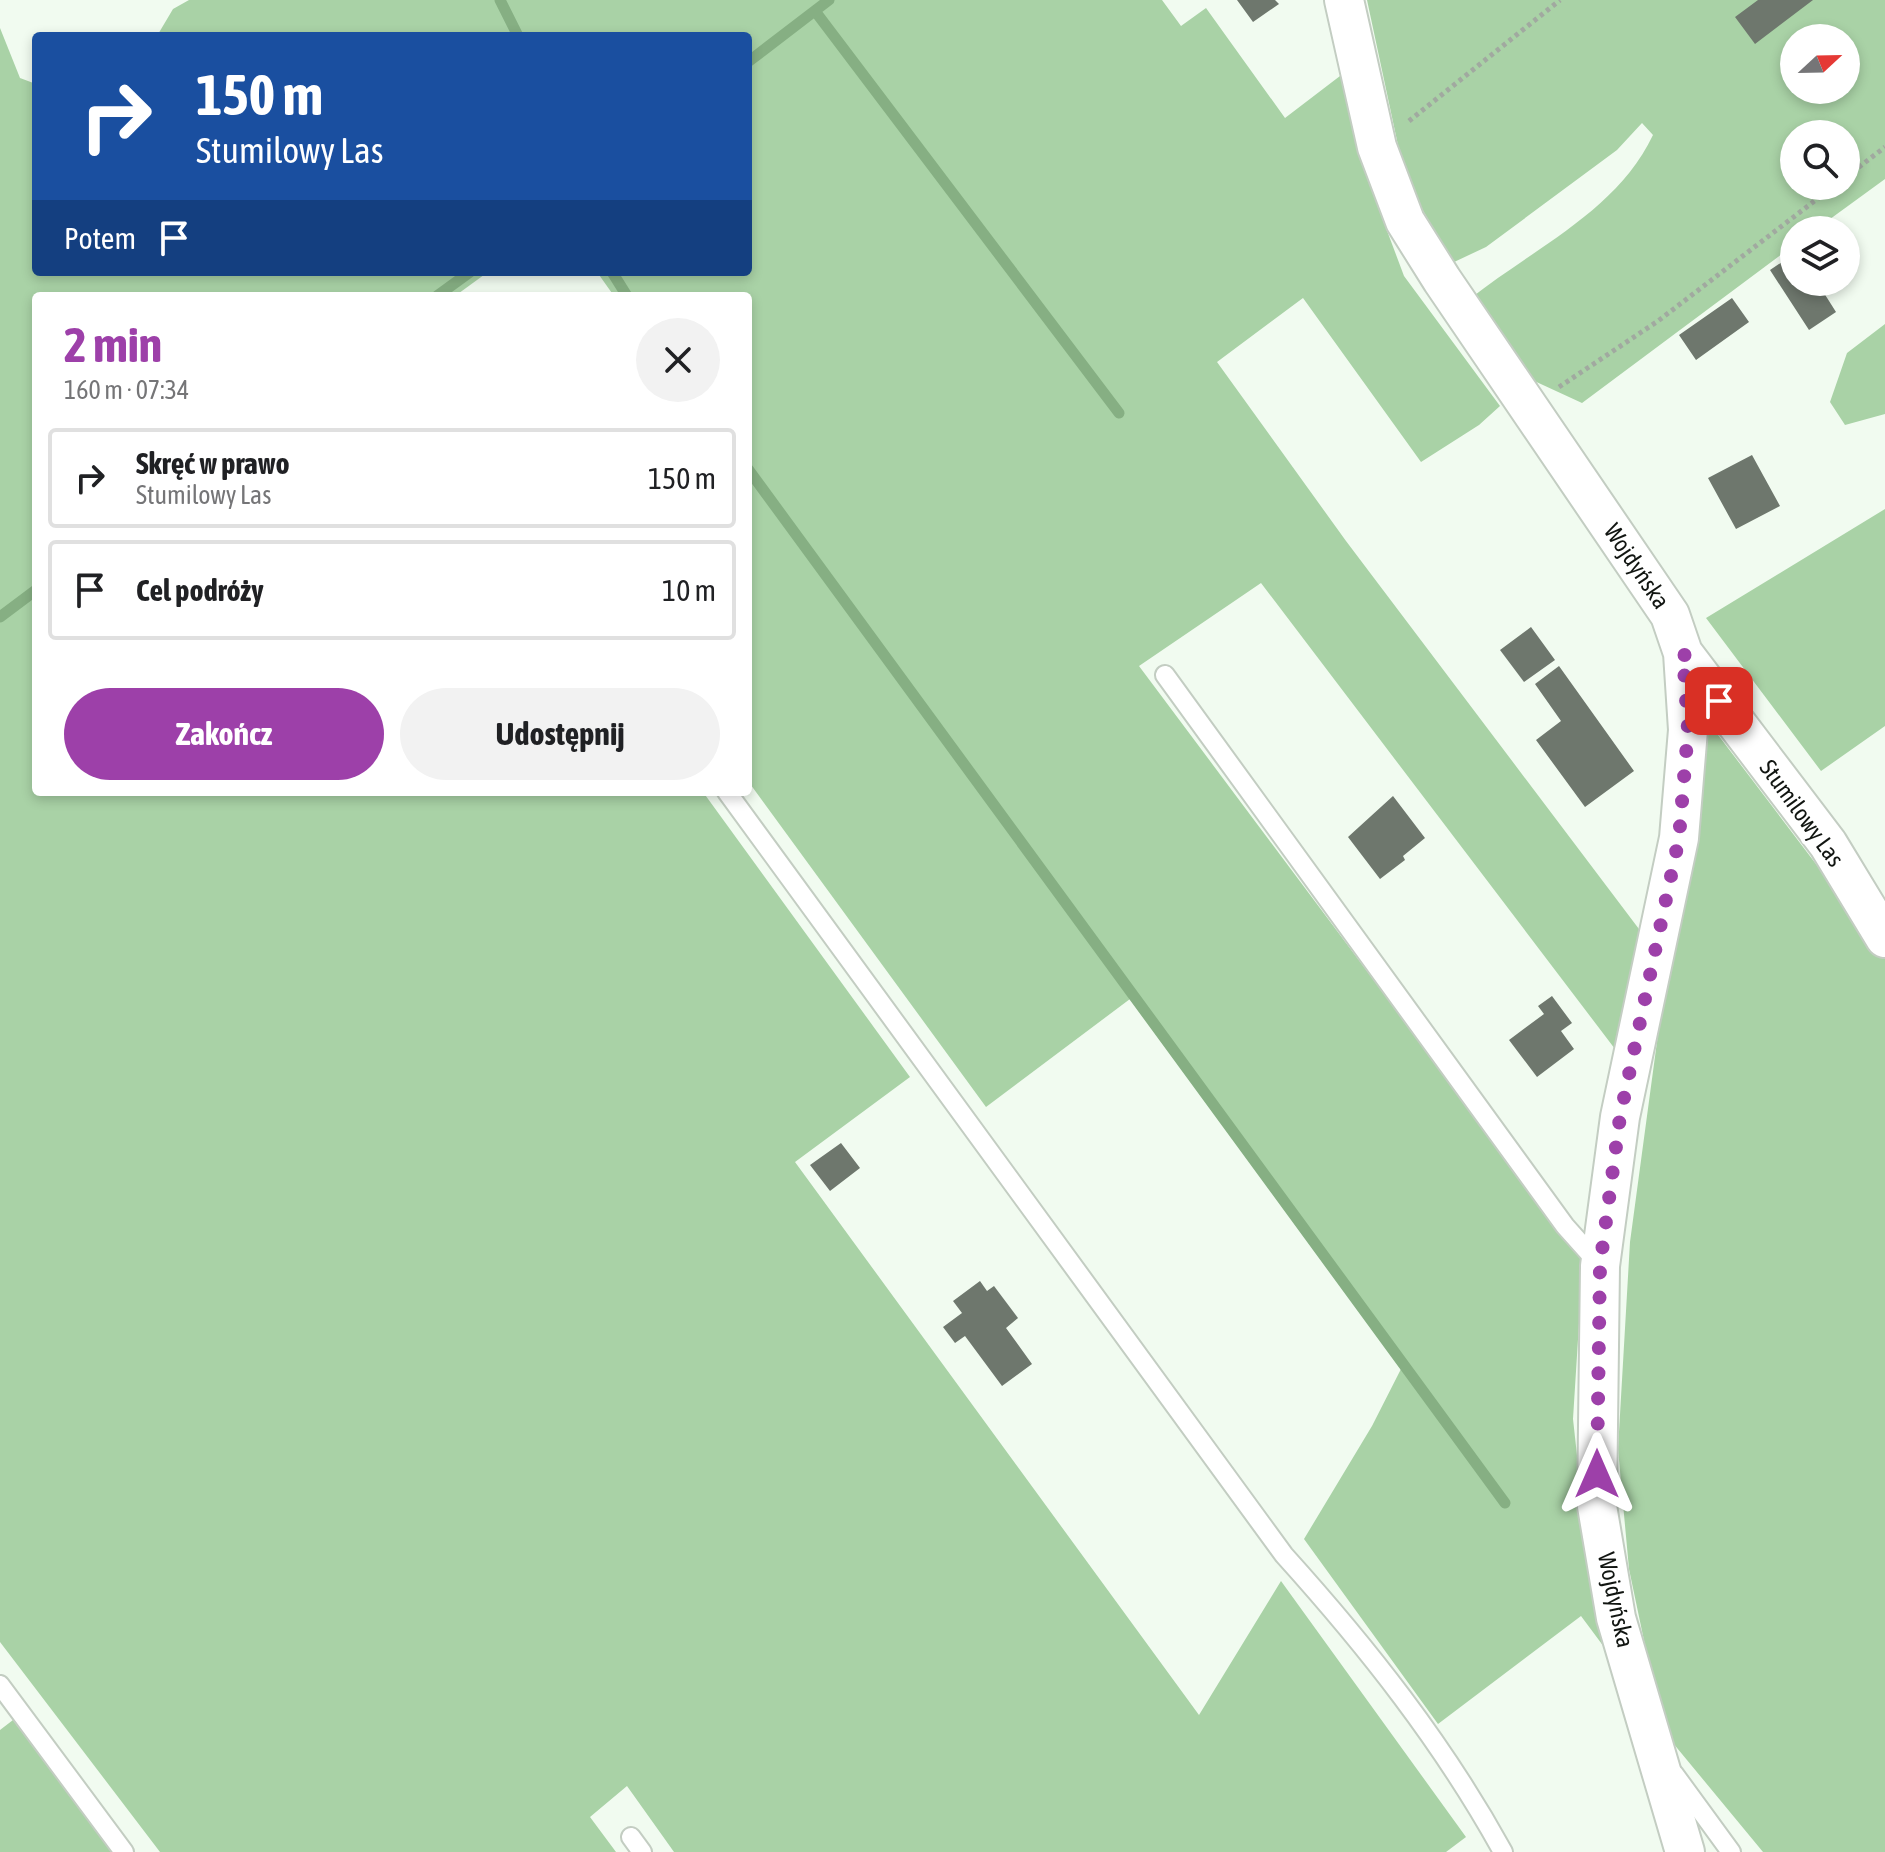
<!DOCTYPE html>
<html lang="pl">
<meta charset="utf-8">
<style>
:root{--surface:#fff;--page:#f2f2f2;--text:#202124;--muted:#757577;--line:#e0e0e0;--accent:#9d40a9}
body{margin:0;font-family:"Asap Condensed",sans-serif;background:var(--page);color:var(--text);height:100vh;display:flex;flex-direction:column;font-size:30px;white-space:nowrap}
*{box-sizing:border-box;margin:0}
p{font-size:26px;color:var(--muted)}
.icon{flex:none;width:44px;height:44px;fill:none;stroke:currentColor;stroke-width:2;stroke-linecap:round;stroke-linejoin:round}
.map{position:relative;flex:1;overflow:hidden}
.drawer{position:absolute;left:32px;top:292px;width:720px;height:504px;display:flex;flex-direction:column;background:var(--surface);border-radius:8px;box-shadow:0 4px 12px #0003}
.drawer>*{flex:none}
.top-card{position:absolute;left:32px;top:32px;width:720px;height:244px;border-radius:8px;box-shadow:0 4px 12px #0003;background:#1a4fa0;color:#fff;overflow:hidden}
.needle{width:52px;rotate:68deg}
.fabs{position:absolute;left:1780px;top:24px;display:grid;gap:16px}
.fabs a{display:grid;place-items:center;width:80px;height:80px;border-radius:50%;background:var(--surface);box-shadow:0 4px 12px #0003;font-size:40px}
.pin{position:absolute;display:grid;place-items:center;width:68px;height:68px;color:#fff;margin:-34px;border-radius:16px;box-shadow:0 4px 12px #0006}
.me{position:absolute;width:88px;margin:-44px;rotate:0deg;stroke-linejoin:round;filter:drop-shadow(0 0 6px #0008)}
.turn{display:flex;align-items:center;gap:28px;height:168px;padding:0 32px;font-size:36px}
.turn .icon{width:104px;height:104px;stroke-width:2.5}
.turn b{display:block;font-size:56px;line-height:68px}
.then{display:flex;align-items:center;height:76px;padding:0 32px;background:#0003;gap:16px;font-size:30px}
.round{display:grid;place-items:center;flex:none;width:84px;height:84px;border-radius:42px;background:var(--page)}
.headline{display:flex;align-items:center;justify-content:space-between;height:136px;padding:0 32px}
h1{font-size:48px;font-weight:700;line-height:60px;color:var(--accent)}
.cta{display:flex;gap:16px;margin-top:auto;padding:16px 32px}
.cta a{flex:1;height:92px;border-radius:48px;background:var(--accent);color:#fff;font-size:32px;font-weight:700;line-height:92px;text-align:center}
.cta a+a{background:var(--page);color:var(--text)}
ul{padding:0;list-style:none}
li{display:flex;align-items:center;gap:24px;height:100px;margin:0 16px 12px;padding:0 16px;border:4px solid var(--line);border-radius:8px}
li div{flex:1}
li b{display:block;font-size:30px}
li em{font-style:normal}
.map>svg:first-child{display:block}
.green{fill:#a9d2a6;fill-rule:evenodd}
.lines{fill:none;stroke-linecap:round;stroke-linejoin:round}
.stream{stroke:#86af83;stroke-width:11}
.building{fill:#6e776d}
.service-casing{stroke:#c3cdc2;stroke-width:22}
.minor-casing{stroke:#c3cdc2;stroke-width:42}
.path{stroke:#a1a9a0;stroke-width:5;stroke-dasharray:4 4;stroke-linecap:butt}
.service{stroke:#fff;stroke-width:18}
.minor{stroke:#fff;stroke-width:38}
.route{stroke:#9d40a9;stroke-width:14;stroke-dasharray:0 25.2}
.labels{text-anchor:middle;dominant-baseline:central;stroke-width:7;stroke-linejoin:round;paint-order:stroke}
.street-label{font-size:24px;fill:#111511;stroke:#fff}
</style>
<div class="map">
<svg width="1885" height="1852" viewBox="0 0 1885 1852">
<rect width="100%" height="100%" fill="#f1fbf0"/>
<!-- green -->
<path class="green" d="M189,0H1162L1181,26L1206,8L1285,118L1340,76L1377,204L1404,276L1500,406L1479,425L1421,462L1303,298L1217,362L1346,541L1645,937L1615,1049L1261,583L1139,666L1583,1260L1573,1419L1588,1555L1610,1655L1581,1616L1438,1724L1304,1539L1372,1426L1401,1369L1130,999L986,1107L748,781V296H614L597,272H748V36H157L173,9Z
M1367,0H1885V179L1815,230H1794V245L1582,403L1519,374L1471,298C1534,248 1617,211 1653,135L1642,123L1617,150L1486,247L1452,263L1405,178ZM1794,38H1846V90H1794ZM1794,134H1846V186H1794Z
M0,28L20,78L36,84V272H488L455,296H36V792H703L910,1077L795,1162L1199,1715L1281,1581L1466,1837L1446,1852H674L627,1786L590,1817L616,1852H160L0,1642Z
M1885,324V414L1845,425L1830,402L1847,353Z
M1885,509V726L1821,771L1706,618Z
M1709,723L1885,955V1852H1763L1663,1731L1629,1569L1618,1449L1630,1242L1666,975Z
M13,1720L112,1852H0V1730Z"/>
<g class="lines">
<!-- stream -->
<path class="stream" d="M500,0L518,36
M815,11L1119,413
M748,62L829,0
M612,272L627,296
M437,296L470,272
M748,469L1505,1503
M0,617L36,590"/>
</g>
<!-- building -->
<path class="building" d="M1237,0H1275L1279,4L1253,22Z
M1758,0H1813L1755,44L1735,17Z
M1794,254V282H1817L1836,312L1809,330L1770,270Z
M1732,298L1749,322L1696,360L1679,335Z
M1752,455L1780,506L1736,529L1708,478Z
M1531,627L1555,660L1524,682L1500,650Z
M1559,666L1634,771L1585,807L1536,740L1561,721L1535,684Z
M1393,796L1425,838L1403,856L1405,860L1380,879L1348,837Z
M1552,996L1572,1023L1561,1031L1574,1049L1537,1077L1509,1040L1544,1014L1538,1006Z
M841,1143L860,1168L830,1191L810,1165Z
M980,1281L987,1291L994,1286L1018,1318L1006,1328L1032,1364L1002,1386L965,1336L955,1343L943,1327L962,1313L953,1301Z"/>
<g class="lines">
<defs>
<path id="service" d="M1165,675L1565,1226L1599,1264
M727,792L1284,1555C1367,1647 1443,1743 1503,1852
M0,1685L124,1852
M1674,1774L1731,1852
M631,1837L642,1852"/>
<path id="minor" d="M1344,0L1377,147L1405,221L1442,280L1670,615L1683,653L1688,730L1679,838L1620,1117L1600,1266L1597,1506L1616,1618L1685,1852
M1683,653L1828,844L1885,938"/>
</defs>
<!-- service casing -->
<use href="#service" class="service-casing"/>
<!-- minor casing -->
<use href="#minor" class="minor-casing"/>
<!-- path -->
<path class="path" d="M1409,121L1560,0
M1846,177L1885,147
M1559,387L1658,321L1834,186"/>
<!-- service -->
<use href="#service" class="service"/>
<!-- minor -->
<use href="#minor" class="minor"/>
</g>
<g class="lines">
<!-- route -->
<path class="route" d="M1597,1474L1600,1266L1620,1117L1679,838L1688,730L1683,653L1719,701"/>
</g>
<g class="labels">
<!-- street labels -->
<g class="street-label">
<text transform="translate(1637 566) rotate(56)">Wojdyńska</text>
<text transform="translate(1802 813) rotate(54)">Stumilowy Las</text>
<text transform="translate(1616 1600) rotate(78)">Wojdyńska</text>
</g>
</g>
</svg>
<div class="fabs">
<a><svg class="needle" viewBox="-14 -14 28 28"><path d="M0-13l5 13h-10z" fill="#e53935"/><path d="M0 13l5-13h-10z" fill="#757577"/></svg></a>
<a><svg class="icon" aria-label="search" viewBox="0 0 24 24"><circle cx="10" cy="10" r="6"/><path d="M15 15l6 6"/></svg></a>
<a><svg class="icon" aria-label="layers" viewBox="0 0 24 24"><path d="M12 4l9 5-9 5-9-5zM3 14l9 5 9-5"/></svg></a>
</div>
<div class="pin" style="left:1719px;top:701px;background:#d93025"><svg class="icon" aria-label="arrive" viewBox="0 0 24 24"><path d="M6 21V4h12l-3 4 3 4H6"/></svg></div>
<svg class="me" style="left:1597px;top:1474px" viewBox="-20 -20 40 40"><path d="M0-17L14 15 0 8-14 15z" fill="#9d40a9" stroke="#fff" stroke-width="4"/></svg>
<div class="top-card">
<div class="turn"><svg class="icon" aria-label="right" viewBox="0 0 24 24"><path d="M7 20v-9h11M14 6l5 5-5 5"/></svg><div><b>150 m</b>Stumilowy Las</div></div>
<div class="then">Potem<svg class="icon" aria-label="arrive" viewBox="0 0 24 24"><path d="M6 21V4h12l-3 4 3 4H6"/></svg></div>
</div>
<section class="drawer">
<div class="headline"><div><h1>2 min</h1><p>160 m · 07:34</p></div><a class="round"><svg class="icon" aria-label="close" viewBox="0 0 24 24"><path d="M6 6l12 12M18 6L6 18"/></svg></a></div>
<ul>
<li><svg class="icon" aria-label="right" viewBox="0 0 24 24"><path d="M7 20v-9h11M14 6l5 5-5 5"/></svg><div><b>Skręć w prawo</b><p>Stumilowy Las</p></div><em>150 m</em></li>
<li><svg class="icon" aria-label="arrive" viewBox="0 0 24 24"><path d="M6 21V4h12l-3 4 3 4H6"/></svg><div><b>Cel podróży</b></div><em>10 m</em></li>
</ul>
<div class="cta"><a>Zakończ</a><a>Udostępnij</a></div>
</section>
</div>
